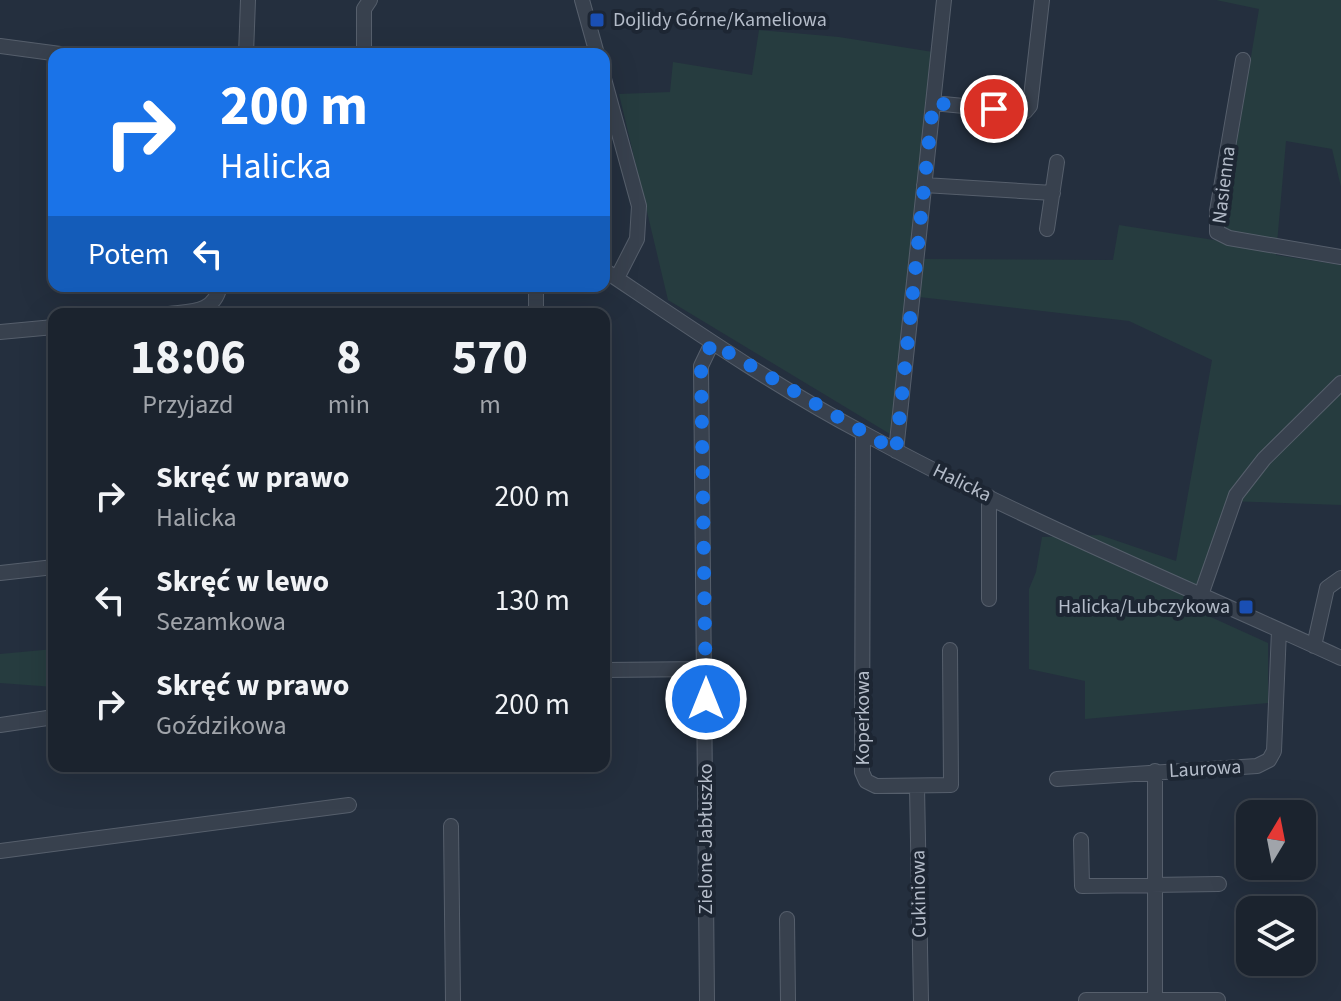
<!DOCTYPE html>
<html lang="pl">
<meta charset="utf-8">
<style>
:root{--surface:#1b232e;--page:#282f3a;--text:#f1f3f6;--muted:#a0a4aa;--line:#39404a}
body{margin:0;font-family:"Source Sans 3",sans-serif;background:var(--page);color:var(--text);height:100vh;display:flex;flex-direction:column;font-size:30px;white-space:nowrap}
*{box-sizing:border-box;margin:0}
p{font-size:26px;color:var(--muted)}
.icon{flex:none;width:44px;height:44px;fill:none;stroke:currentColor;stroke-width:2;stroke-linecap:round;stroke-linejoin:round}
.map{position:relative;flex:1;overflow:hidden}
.panel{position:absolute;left:48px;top:308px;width:562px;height:464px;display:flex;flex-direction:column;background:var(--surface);border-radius:16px;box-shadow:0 8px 32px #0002,0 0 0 2px var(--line)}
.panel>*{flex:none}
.banner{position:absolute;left:48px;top:48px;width:562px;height:244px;border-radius:16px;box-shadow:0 8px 32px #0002,0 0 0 2px var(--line);background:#1a73e8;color:#fff;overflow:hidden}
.needle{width:52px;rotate:10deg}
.tools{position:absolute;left:1236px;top:800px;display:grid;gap:16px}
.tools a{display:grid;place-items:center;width:80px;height:80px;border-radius:16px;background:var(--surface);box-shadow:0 8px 32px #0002,0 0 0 2px var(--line);font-size:40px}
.pin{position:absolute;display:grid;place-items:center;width:68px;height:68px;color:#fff;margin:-34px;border:4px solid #fff;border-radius:50%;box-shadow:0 2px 8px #0007}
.me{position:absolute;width:88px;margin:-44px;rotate:0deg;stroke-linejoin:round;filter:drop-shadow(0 0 6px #0008)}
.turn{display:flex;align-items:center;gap:28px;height:168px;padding:0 40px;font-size:36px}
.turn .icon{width:104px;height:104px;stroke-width:2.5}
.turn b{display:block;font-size:56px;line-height:68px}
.then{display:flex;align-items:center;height:76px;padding:0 40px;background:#0003;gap:16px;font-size:30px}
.eta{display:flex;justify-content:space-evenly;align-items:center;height:136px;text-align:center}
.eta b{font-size:48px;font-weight:700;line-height:56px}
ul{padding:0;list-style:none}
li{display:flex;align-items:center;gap:24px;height:104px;padding:0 40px}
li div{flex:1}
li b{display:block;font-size:30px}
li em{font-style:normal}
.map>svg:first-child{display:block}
.green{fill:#263c3f}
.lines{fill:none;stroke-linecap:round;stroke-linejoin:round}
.minor-casing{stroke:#565f6c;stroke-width:16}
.minor{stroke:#38414e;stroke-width:14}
.route{stroke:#1a73e8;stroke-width:14;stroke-dasharray:0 25.2}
.transit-dot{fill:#1a4fb4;stroke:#1d2633;stroke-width:3}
.labels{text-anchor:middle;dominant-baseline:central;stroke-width:8;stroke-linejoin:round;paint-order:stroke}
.poi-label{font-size:20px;fill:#b4bcc9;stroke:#1d2633;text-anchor:start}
.street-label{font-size:20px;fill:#b4bcc9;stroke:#1d2633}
</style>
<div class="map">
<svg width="1341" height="1001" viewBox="0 0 1341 1001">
<rect width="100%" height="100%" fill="#242f3e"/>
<!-- green -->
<path class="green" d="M1216,0H1341V187L1332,149L1286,141L1276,255L1341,265V505L1227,501L1191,608L1268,643V703L1085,719V681L1029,669V589L1036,572L1042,537L1100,535L1176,561L1212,360L1129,321L919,297L923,259L1113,260L1119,225L1220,241L1259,9Z
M759,30L839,37L933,52L890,434L668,300L619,94L670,92L673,62L752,75Z
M54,649V687L0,683V654Z"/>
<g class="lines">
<defs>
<path id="minor" d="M582,0L597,54
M0,46L60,54
M246,54L248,0
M364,54V9L370,0
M1243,60L1217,211V232L1229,238L1341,257
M604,79L639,206L637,239L617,278
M933,103L1025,112L1030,106L1042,0
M924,185L1053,193
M1047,229L1057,162
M604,270C689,327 774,386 865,434C1019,518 1182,585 1341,658
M536,286V314
M169,314C193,311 214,313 220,286
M0,332L54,327
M863,434L862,772L866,781L876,786L951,785L950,650
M896,451L944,0
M0,573L54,567
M1201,595L1236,495L1264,459L1341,383
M989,599V497
M1314,646L1327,588L1341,578
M604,670L706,669
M0,725L54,717
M1155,771V1001
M1057,779L1257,766L1269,760L1274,751L1279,630
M917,787L921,1001
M451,826L453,1001
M1081,840L1082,886L1219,884
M0,851L349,805
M787,919L788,1001
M1086,1000H1218
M707,1001L701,366L712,343"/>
</defs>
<!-- minor casing -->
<use href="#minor" class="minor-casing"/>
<!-- minor -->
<use href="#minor" class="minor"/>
</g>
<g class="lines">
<!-- route -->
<path class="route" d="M706,699L701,366L712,343L896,451L933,103L994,109"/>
</g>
<!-- markers -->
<g class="transit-dot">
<rect x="589" y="12" width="16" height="16" rx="4"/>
<rect x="1238" y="599" width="16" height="16" rx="4"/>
</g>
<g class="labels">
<!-- poi labels -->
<g class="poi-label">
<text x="613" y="20">Dojlidy Górne/Kameliowa</text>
<text x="1230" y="607" text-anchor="end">Halicka/Lubczykowa</text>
</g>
<!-- street labels -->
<g class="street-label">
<text transform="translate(1224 185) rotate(-83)">Nasienna</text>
<text transform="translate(962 483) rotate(26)">Halicka</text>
<text transform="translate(863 718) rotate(-90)">Koperkowa</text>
<text transform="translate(1205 769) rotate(-3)">Laurowa</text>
<text transform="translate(706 839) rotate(-90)">Zielone Jabłuszko</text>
<text transform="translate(919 894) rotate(-91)">Cukiniowa</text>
</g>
</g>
</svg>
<div class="tools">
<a><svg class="needle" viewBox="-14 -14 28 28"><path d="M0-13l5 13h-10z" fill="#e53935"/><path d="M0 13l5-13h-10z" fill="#a0a4aa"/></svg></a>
<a><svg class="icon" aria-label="layers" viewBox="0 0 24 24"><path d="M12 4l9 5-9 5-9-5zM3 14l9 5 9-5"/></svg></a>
</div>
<div class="pin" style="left:994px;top:109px;background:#d93025"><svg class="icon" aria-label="arrive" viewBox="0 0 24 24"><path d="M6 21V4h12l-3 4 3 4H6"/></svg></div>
<svg class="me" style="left:706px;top:699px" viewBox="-20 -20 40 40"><circle r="17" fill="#1a73e8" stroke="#fff" stroke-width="3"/><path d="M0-11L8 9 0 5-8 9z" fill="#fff"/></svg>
<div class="banner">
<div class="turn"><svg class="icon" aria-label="right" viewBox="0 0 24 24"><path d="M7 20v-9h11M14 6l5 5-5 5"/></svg><div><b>200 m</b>Halicka</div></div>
<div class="then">Potem<svg class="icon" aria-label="left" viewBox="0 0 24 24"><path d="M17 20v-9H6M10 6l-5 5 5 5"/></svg></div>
</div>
<section class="panel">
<div class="eta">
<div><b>18:06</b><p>Przyjazd</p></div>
<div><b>8</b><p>min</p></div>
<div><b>570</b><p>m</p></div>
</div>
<ul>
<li><svg class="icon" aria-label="right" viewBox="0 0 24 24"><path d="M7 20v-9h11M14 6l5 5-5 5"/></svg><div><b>Skręć w prawo</b><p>Halicka</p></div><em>200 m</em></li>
<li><svg class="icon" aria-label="left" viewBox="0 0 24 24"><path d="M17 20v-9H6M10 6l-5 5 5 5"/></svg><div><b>Skręć w lewo</b><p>Sezamkowa</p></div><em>130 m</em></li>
<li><svg class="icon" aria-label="right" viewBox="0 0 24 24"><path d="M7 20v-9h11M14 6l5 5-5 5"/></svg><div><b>Skręć w prawo</b><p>Goździkowa</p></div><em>200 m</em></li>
</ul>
</section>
</div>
